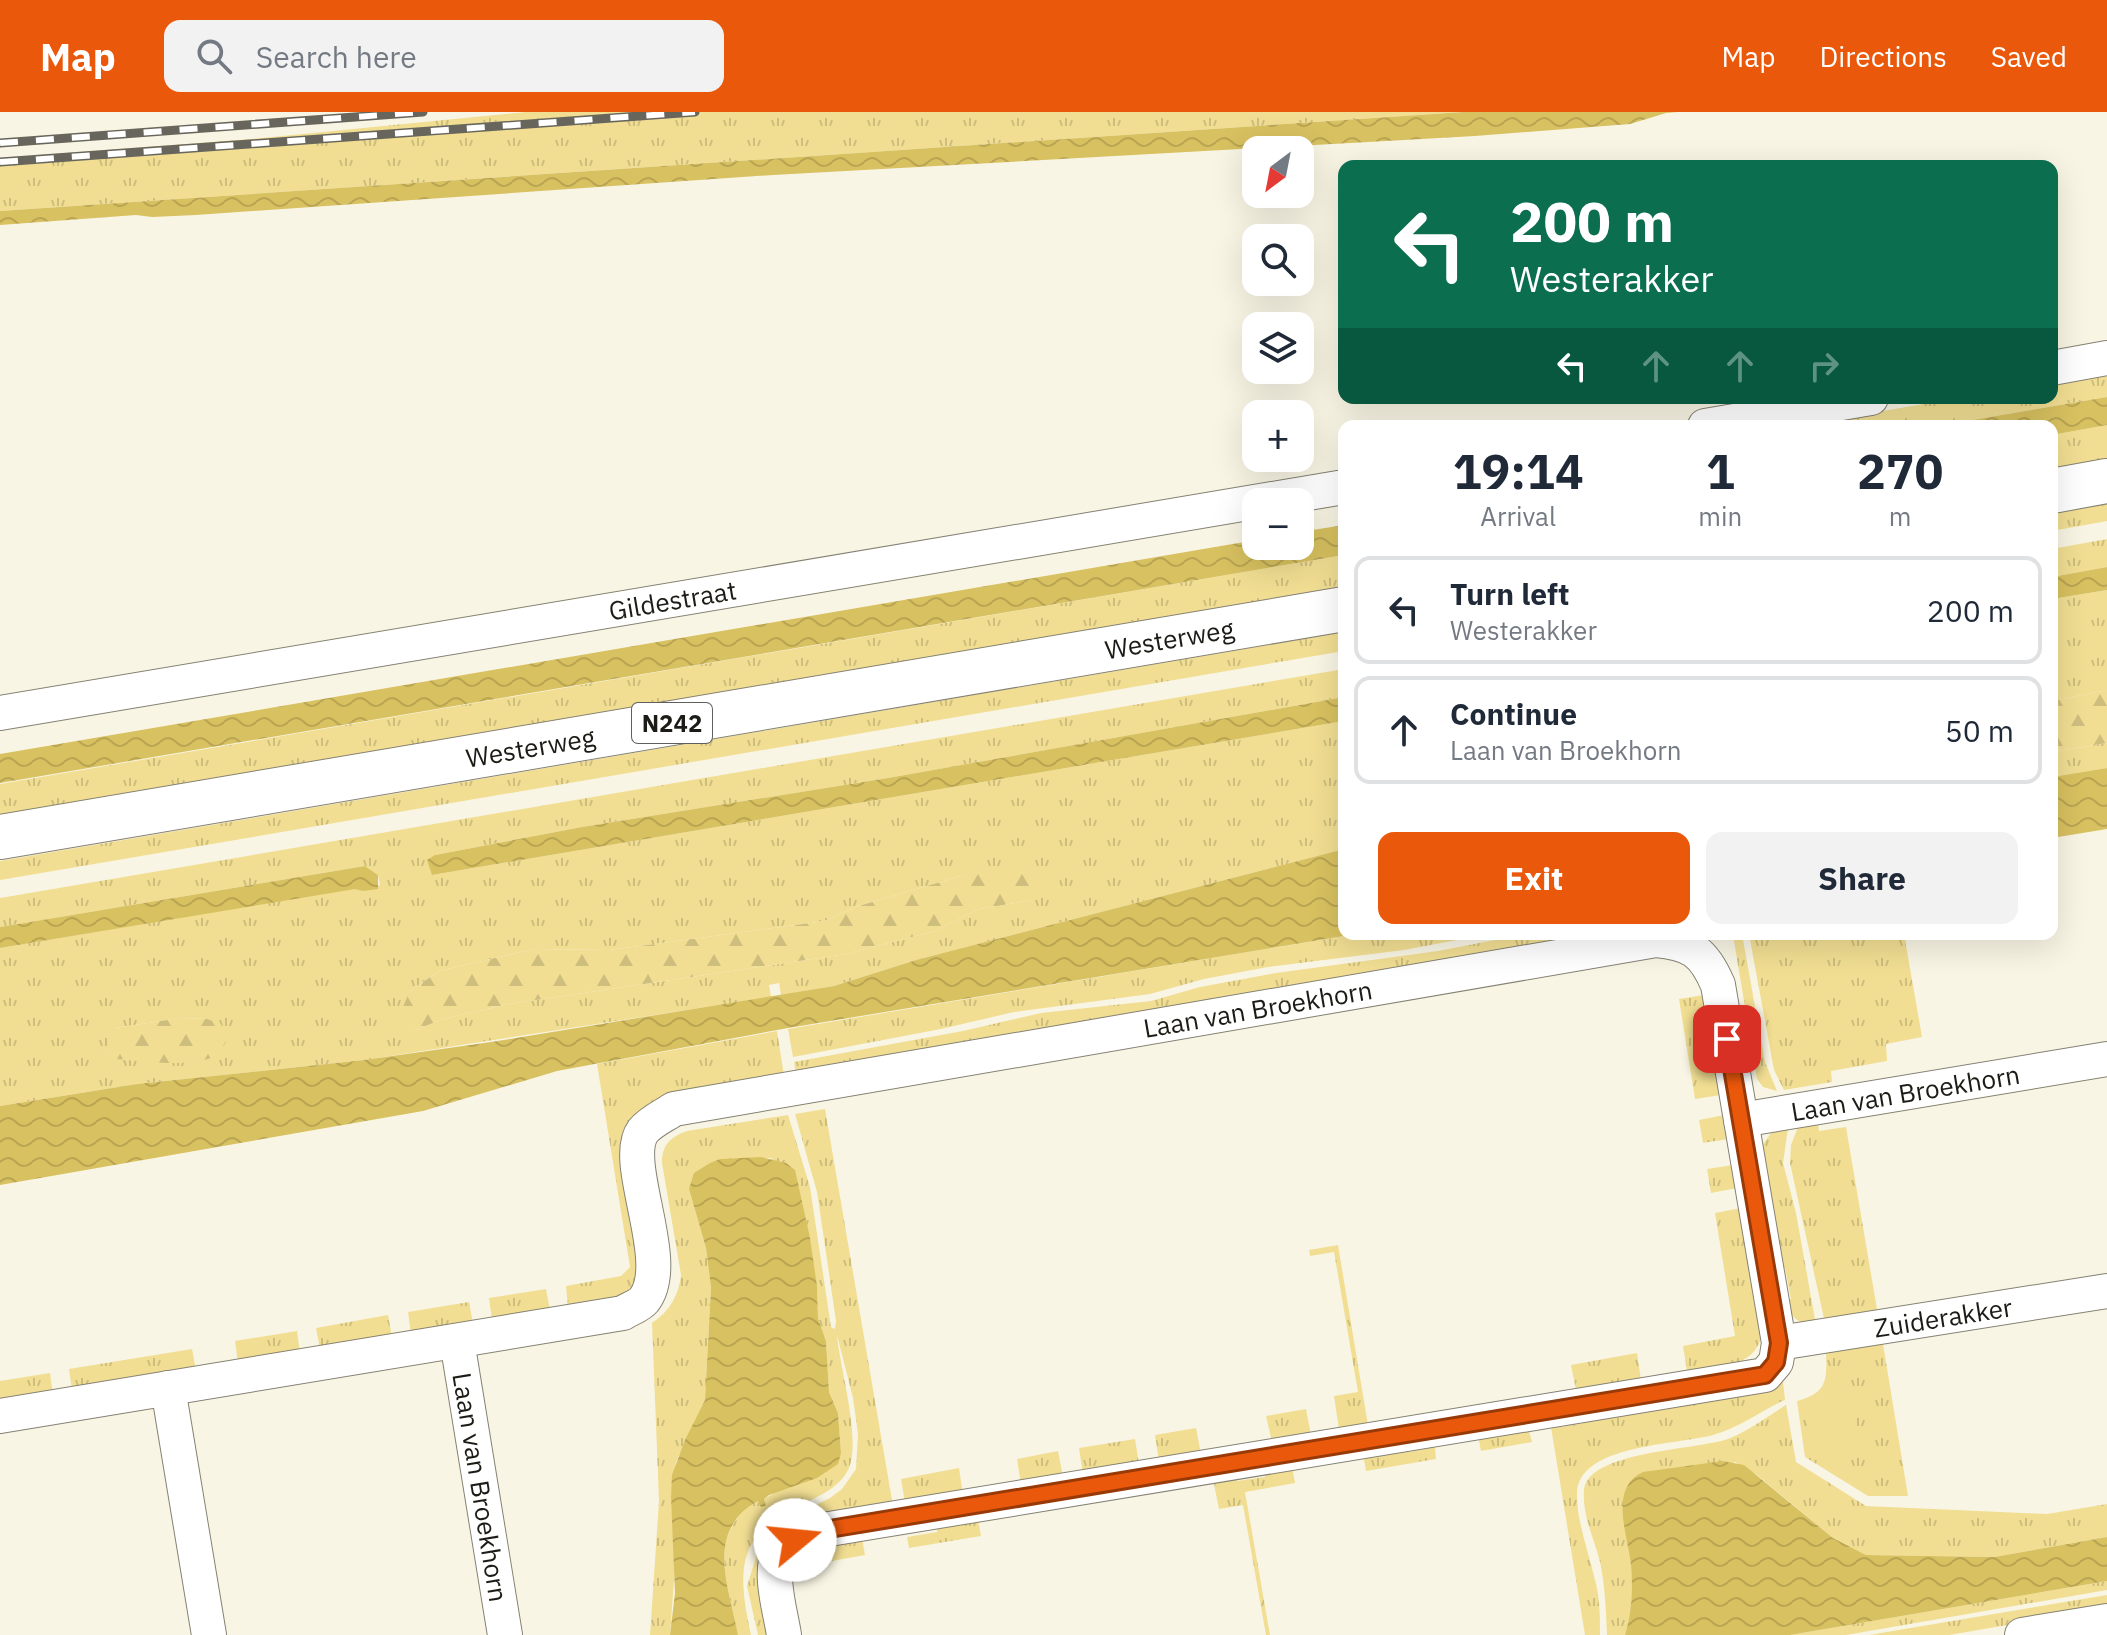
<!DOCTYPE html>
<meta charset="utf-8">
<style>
:root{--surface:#fff;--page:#f2f2f3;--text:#1f2937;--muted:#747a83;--line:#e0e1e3;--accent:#ea580c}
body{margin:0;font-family:"IBM Plex Sans",sans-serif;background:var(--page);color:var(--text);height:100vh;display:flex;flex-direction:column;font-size:30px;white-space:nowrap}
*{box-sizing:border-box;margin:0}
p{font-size:26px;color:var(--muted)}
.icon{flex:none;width:44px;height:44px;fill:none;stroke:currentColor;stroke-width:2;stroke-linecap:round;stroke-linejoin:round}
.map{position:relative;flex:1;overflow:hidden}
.side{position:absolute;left:1338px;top:308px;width:720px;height:520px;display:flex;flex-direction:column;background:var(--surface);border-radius:16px;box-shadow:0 8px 32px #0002}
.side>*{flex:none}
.guide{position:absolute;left:1338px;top:48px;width:720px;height:244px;border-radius:16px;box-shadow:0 8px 32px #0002;background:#0b6e4f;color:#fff;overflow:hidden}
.needle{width:52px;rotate:212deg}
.buttons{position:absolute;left:1242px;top:24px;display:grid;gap:16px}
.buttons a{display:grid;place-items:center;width:72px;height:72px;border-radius:16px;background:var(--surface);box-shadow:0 8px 32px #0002;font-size:40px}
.pin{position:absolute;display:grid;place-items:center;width:68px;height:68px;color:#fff;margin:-34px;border-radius:16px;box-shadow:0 4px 12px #0006}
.me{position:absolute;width:88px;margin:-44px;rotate:73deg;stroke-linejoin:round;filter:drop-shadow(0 0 6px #0008)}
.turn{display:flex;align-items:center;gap:28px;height:168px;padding:0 40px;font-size:36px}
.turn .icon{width:104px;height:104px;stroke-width:2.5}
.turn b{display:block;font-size:56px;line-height:68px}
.lanes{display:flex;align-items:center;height:76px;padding:0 40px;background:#0003;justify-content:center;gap:40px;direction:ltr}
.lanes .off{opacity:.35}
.eta{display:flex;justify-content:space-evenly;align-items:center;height:136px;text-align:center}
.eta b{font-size:48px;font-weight:700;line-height:56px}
.cta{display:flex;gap:16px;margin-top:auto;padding:16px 40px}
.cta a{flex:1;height:92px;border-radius:16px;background:var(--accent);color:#fff;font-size:32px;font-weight:700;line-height:92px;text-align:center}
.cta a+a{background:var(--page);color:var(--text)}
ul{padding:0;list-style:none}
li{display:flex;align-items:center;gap:24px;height:108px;margin:0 16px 12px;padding:0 24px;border:4px solid var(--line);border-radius:16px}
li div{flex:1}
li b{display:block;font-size:30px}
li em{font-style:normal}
header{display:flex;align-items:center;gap:48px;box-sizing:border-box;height:112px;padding:0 40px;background:var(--accent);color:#fff}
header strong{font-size:38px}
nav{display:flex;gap:44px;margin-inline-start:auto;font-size:28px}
.search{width:560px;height:72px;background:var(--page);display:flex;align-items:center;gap:20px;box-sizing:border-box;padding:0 28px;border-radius:16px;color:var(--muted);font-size:30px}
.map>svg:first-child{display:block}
.grass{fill:url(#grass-tufts);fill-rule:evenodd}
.forest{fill:url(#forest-firs)}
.park{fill:#f1de93}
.water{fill:url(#water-waves)}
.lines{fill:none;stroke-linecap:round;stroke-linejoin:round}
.street-casing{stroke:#858273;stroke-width:36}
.primary-casing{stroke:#858273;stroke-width:46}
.street{stroke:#fff;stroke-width:34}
.primary{stroke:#fff;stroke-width:44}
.rail-casing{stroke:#68665c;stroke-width:9}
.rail{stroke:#fff;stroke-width:6;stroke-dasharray:18;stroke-linecap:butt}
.route-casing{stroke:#983908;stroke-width:20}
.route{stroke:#ea580c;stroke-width:14}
.labels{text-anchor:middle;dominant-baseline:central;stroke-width:7;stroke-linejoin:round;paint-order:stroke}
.shield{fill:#fff;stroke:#605f5b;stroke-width:2}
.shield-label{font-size:24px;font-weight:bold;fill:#1c1b15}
.street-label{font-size:26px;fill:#1c1b15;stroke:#fff}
</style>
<header>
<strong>Map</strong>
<div class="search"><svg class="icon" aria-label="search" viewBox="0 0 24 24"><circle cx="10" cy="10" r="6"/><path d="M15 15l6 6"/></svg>Search here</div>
<nav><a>Map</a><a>Directions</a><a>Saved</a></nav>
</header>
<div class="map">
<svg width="2107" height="1523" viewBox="0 0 2107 1523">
<defs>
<pattern id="grass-tufts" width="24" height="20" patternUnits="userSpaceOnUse" patternTransform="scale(2)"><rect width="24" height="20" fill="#f1de93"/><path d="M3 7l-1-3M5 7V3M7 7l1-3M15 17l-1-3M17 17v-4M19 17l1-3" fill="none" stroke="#cebe7e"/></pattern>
<pattern id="forest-firs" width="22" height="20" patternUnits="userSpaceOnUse" patternTransform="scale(2)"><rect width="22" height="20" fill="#f1de93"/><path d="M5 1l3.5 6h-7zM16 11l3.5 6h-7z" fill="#cebe7e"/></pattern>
<pattern id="water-waves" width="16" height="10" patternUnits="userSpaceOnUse" patternTransform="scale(2)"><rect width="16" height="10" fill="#d8c160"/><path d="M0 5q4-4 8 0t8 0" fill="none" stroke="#b9a552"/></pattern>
</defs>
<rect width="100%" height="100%" fill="#f9f5e4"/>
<!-- grass -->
<path class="grass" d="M526,0H1463L0,99V46L252,27Z
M2107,261V285L1937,314H1795L1959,286H2052V270Z
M2107,313V349L2052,359V323Z
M2107,389V409L2052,419V399Z
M2107,427V455L2052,465V437Z
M1344,443V481L0,709V672Z
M2107,478V578L2052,589V487Z
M1344,520V539L0,768V749Z
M1344,557V585L888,666L582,715L435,743L432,763L1344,609V737L916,848L834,874L781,883L779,871L769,873L771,885L364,948L137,972L0,994V836L355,776L363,779L380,773L378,763L365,754L0,815V786ZM964,763L1032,788L979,797L935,819L846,842L509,892L443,907L413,919L410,879L439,859L534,837L610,838L825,809L855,795ZM180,906L207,907C177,927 142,965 106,940L115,916Z
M2107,631V656L2052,665V640Z
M1356,822H1489L1404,838L1268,855L1204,867L1150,882L1014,900L941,917L793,945L788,917Z
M1526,822H1622L796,962L794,950L963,919L1041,901L1151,889L1200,875L1276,861L1438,839Z
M1731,822H1742L1765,950L1777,979L1763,975L1757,967L1733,823Z
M1749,822H1904L1922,925L1886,932L1887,949L1831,959L1832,970L1784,978L1774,958Z
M1704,883L1721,983L1695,987L1679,887Z
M777,919L784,964L658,989L641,1164L627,1183L568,1195L566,1174L621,1164L630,1155L597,952Z
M825,997L893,1394L801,1410L776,1523H758L747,1474L762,1426L778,1412L830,1386L842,1377L856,1357L858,1322L853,1286L837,1223C840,1257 861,1326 849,1356C841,1374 823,1382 807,1390C737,1421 736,1454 751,1523H738C729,1475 704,1420 758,1389L766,1394L764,1387L841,1341L838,1301L829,1280L826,1229L818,1206L817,1174L772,1046L720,1047L689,1077L706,1136L711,1176L705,1288L676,1350L671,1386L675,1455L670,1523H650L659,1389L652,1211C669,1200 679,1183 681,1163L662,1051C662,1033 670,1025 687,1019L788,1003L810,1075L831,1215L835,1217L836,1209L817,1080L795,1002Z
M1724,1003L1728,1027L1703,1031L1699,1008Z
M1818,1011L1819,1019L1846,1015L1878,1203L1825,1211L1790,1051L1791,1033L1798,1015Z
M1788,1016L1783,1051L1796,1101L1816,1213C1797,1212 1791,1205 1784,1189L1791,1187L1785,1156H1778L1761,1035L1771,1021Z
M1733,1053L1737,1076L1711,1081L1707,1057Z
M1741,1096L1762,1223C1753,1258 1717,1254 1687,1259L1683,1234L1735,1224L1715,1101Z
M1338,1133L1368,1313L1339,1318L1334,1284L1358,1280L1334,1140L1310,1144L1309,1138Z
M546,1177L550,1198L492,1208L489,1186Z
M469,1190L473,1212L411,1222L408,1200Z
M388,1203L392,1225L320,1237L316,1216Z
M297,1219L300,1241L238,1251L235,1229Z
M1883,1232L1908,1384H1868L1805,1345L1797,1289C1827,1281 1827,1269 1826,1240Z
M192,1237L196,1259L72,1278L69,1257Z
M1637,1241L1641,1268L1576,1278L1571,1253Z
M50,1261L53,1283L0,1291V1269Z
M1783,1270L1785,1288C1760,1299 1740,1316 1713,1323C1678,1333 1576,1332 1577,1383C1577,1411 1589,1441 1595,1468C1600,1486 1600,1504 1600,1523H1585L1551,1315L1560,1309L1562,1315L1588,1310V1304Z
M1786,1293L1796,1350L1866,1394L2047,1402L2107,1392V1425L1994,1445L1866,1443L1833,1426L1757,1363L1735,1350L1624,1383C1622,1399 1625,1412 1628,1427C1633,1459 1635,1492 1625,1523H1607C1606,1498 1605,1474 1600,1450C1594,1426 1582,1403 1584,1378C1588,1339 1696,1338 1728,1327C1749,1319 1767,1305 1786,1293Z
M1306,1297L1311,1323L1272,1330L1266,1304Z
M1196,1316L1201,1342L1159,1349L1155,1323Z
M1529,1319L1532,1330L1481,1339L1478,1323Z
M1135,1327L1139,1352L1083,1362L1079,1336Z
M1408,1334L1409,1340L1435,1335L1436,1347L1366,1359L1363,1342Z
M1058,1339L1063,1365L1021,1373L1017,1347Z
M1292,1354L1295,1371L1245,1380L1270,1523H1266L1243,1393L1219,1397L1213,1367L1235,1364L1237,1369L1265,1365V1358Z
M959,1356L963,1383L905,1391L901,1367Z
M978,1407L981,1424L909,1436L907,1425L937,1420V1414Z
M862,1426L865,1443L832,1449L829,1432Z
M2107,1469V1478L1846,1523H1790Z
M2107,1483V1496L1949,1523H1869Z"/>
<!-- forest -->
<path class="forest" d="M2107,578V631L2052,640V589Z
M1019,760L1057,766L1060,769L1032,788L979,797L935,819L846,842L509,892L443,907L413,919L401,918L397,908L410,879L439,859L534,837L610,838L825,809L855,795L964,763Z
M180,906L207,907L221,912L226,930C223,935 219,942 213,945C191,956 141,949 116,947L106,940L108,925L115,916Z"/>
<!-- park -->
<path class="park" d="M1834,1283L1856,1288L1860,1294L1847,1341L1838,1349C1819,1347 1811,1328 1807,1310L1812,1295Z"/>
<!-- water -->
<path class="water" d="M1463,0H1678L1666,1L1630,12L1475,24L773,63L196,103L152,105L136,103L0,113V99Z
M2107,285V313L2052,323V314H1937Z
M1344,413V443L0,671V642L1256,428V434H1300V420Z
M2107,455V478L2052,487V465Z
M1344,585V609L432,763L427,748L435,743L582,715L888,666Z
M2107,656V717L2052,726V665Z
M1344,737V822H1356L788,916L557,959L423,999L0,1073V994L137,972L364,948L491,930L834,874L916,848Z
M365,754L378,763V777L363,779L355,777L0,836V815Z
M761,1045L786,1051L795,1058L810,1126L817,1174L818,1206L826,1229L829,1280L838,1301L841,1341L838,1352L817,1366L769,1383L764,1387L766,1394L761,1395L758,1389C704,1419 729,1475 738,1523H670L675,1481L671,1386L672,1363L685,1328L705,1288L711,1176L706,1136L689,1077L694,1061L710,1051L720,1047Z
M1723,1349L1744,1353L1833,1426L1866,1443L1994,1445L2107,1425V1469L1790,1523H1625C1632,1500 1633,1476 1631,1453C1628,1423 1608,1376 1643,1360Z"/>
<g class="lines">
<defs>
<g id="street">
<path d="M2052,256L2107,246"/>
<path d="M1705,314L1871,286"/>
<path id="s1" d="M0,601L1344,375"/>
<path id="s2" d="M457,1229L505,1523"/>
<path id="s3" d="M1779,1231L2107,1179"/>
<path d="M168,1276L209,1523"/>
<path id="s4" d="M0,1304L623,1201C629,1197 639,1194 644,1188C674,1150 620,1050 643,1019C650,1010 665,1003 674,997L1656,828C1691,831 1704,840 1718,873L1741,1008L2107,947"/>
<path d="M784,1523C781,1502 768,1460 779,1441C786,1431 800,1425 811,1420L1765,1263L1776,1250L1779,1231L1741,1008"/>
<path d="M2022,1523L2107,1509"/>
</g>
<g id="primary">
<path d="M2052,379L2107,369"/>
<path id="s5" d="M0,725L1344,497"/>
</g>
</defs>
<!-- street casing -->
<use href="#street" class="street-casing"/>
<!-- primary casing -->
<use href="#primary" class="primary-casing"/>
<!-- street -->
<use href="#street" class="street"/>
<!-- primary -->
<use href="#primary" class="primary"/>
<defs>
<path id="rail" d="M0,31L423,0
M0,50L695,0"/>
</defs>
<!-- rail casing -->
<use href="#rail" class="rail-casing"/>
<!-- rail -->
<use href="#rail" class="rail"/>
</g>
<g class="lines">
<defs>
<path id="route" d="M795,1428L811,1420L1765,1263L1776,1250L1779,1231L1727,927"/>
</defs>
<!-- route casing -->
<use href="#route" class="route-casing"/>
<!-- route -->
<use href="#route" class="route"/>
</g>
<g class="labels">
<!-- shield labels -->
<rect class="shield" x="632" y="591" width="80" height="40" rx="6"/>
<g class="shield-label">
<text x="672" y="611">N242</text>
</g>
<!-- street labels -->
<g class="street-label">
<text stroke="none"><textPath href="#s1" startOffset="682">Gildestraat</textPath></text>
<text stroke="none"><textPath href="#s5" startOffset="1186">Westerweg</textPath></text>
<text stroke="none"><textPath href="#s5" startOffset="538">Westerweg</textPath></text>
<text stroke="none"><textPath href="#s4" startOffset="1460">Laan van Broekhorn</textPath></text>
<text stroke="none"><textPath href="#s4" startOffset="2250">Laan van Broekhorn</textPath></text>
<text stroke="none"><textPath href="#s3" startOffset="166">Zuiderakker</textPath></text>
<text stroke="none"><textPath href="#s2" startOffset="148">Laan van Broekhorn</textPath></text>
</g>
</g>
</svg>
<div class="buttons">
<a><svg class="needle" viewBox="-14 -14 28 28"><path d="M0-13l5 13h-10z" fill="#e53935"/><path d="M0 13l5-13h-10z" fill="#747a83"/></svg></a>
<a><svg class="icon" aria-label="search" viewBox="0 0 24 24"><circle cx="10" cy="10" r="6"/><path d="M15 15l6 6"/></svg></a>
<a><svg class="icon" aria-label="layers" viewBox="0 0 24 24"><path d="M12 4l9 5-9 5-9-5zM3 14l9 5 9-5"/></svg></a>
<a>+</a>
<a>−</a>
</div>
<div class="pin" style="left:1727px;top:927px;background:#d93025"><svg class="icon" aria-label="arrive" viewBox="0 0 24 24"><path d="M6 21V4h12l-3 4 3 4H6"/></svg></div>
<svg class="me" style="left:795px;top:1428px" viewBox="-20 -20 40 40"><circle r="19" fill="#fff"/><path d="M0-13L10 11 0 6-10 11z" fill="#ea580c"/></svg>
<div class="guide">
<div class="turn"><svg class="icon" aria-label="left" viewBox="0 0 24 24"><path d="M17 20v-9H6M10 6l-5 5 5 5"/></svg><div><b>200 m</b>Westerakker</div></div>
<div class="lanes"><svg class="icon" aria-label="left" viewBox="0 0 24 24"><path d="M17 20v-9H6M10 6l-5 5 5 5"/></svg><svg class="icon off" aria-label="ahead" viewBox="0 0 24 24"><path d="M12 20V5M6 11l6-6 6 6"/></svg><svg class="icon off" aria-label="ahead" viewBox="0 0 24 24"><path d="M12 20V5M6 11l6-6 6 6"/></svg><svg class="icon off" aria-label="right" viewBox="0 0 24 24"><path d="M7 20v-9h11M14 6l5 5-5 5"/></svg></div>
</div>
<section class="side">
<div class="eta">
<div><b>19:14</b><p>Arrival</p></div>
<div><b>1</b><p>min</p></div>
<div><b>270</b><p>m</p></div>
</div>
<ul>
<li><svg class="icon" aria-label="left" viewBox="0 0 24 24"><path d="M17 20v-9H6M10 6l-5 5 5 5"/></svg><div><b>Turn left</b><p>Westerakker</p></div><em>200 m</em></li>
<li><svg class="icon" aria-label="ahead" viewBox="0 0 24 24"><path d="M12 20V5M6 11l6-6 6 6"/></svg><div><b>Continue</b><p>Laan van Broekhorn</p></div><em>50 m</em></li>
</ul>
<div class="cta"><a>Exit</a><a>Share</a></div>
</section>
</div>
